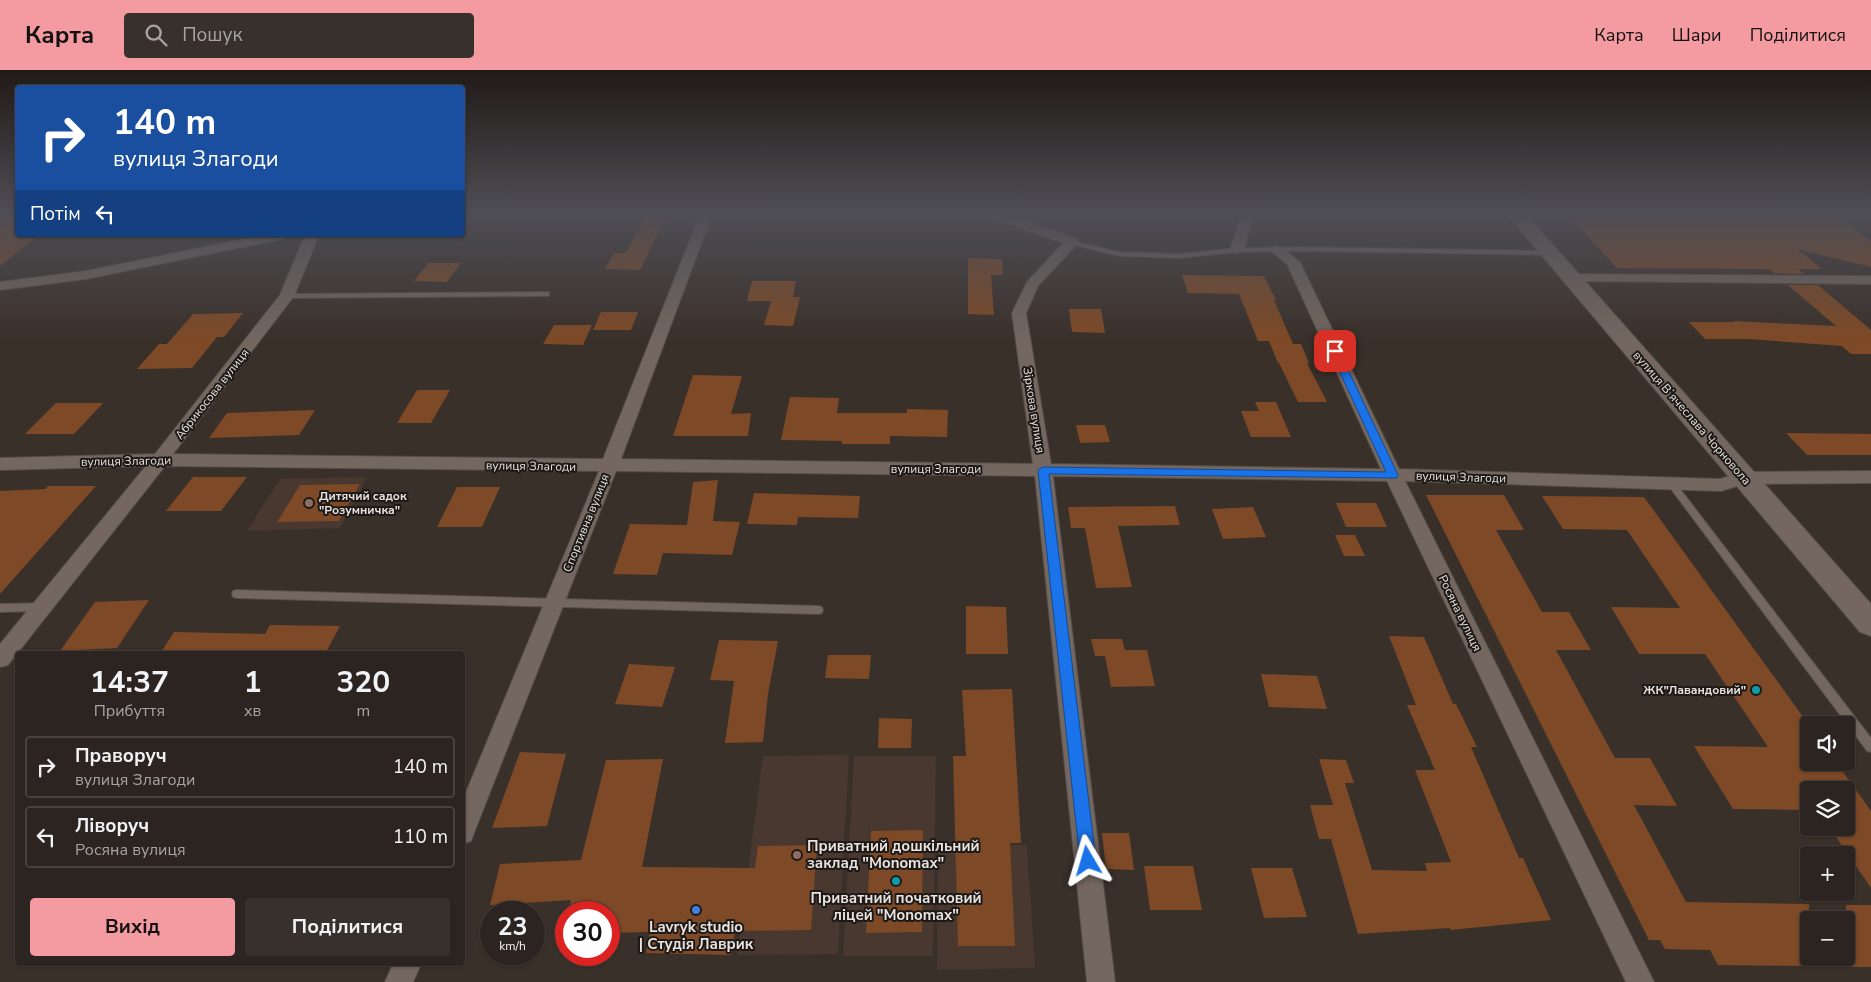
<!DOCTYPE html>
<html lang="uk">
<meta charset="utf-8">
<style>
:root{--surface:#2c2420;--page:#38302d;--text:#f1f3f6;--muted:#a6a4a5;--line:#48413e;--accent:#f49aa1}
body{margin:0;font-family:"Nunito Sans",sans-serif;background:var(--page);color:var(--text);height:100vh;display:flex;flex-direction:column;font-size:19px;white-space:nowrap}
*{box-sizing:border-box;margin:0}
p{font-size:16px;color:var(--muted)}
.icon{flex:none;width:28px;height:28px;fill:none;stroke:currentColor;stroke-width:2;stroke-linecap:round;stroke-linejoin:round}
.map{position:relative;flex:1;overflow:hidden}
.sheet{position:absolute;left:15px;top:581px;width:450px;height:315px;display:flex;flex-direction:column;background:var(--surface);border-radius:5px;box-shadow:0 1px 4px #0004,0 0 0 1px var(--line)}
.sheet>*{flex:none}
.top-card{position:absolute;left:15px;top:15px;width:450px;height:152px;border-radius:5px;box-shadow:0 1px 4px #0004,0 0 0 1px var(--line);background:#1a4fa0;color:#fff;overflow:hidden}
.buttons{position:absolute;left:1800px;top:646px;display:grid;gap:10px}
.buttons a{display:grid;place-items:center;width:55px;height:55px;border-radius:5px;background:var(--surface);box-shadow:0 1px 4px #0004,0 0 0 1px var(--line);font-size:25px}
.speed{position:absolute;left:480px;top:831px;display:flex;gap:10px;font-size:25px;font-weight:700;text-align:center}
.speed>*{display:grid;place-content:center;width:65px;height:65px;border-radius:50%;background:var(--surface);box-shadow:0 1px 4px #0004,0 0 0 1px var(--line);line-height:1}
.speed small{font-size:12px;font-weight:400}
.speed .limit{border:8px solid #d22;background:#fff;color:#111}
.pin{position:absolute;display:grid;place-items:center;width:42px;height:42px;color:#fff;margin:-21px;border-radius:10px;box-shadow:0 2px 8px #0006}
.me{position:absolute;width:55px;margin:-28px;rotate:353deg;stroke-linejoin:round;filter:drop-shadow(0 0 4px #0008)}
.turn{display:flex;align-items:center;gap:18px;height:105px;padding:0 15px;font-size:22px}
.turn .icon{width:65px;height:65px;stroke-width:2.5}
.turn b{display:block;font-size:35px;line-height:42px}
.then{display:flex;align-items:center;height:48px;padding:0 15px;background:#0003;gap:10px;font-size:19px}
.eta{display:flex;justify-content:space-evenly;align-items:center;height:85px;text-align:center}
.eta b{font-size:30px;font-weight:700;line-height:35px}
.primary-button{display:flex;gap:10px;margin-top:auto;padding:10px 15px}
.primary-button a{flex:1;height:58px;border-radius:5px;background:var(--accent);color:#111;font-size:20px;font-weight:700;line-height:58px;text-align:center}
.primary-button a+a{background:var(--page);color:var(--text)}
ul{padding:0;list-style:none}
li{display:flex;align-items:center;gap:15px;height:62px;margin:0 10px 8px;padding:0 5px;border:2px solid var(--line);border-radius:5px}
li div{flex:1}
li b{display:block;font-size:19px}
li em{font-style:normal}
header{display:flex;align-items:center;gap:30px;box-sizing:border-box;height:70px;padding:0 25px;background:var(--accent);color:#111}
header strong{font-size:24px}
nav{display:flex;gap:28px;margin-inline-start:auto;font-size:18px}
.search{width:350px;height:45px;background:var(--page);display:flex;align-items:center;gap:12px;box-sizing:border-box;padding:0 18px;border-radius:5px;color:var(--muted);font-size:19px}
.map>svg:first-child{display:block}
.built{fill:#483830}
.building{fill:#7d4926}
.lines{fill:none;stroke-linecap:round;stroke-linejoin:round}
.lane-casing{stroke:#554d47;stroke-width:2}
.street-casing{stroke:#554d47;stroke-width:2}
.secondary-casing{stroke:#554d47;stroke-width:2}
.lane{fill:#736760;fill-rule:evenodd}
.street{fill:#736760;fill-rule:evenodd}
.secondary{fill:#736760;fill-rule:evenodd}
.route{fill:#1a73e8;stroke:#114b97}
.education-dot{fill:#8d6e63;stroke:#1d1916;stroke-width:2}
.culture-dot{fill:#0f9aa8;stroke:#1d1916;stroke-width:2}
.shop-dot{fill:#3f7fe0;stroke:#1d1916;stroke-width:2}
.labels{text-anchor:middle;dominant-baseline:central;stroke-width:4;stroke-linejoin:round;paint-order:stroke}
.street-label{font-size:12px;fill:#e9e2de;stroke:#1d1916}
.poi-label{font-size:12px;font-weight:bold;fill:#e9e2de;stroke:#1d1916;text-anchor:start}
.near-poi-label{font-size:15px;font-weight:bold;fill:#e9e2de;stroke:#1d1916}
</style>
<header>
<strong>Карта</strong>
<div class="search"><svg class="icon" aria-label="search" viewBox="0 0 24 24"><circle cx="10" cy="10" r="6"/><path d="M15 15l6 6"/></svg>Пошук</div>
<nav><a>Карта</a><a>Шари</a><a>Поділитися</a></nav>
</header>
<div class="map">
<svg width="1871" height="912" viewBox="0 0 1871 912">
<rect width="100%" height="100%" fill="#3a302a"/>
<!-- built -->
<path class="built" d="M367,407L340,458L247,461L280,409Z
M849,685L838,884L737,885L763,686Z
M854,686H936L933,886H843Z
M938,775H1027L1035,898L937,900Z"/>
<!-- building -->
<path class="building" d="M0,142H18V165H39L0,196Z
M647,144H667L640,200L605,199L614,183H626Z
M1571,148L1841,149L1871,171V197L1797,179L1822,199H1798L1804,204L1774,203L1769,199L1617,198Z
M968,188L1002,189L1003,205H991L994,245L968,244Z
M428,193H461L447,212L414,211Z
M1182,205L1264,206L1276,230H1274L1293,274H1301L1309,293H1307L1327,332H1298L1279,293H1278L1269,271H1258L1239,224L1188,223Z
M752,211H796L793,227H800L793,256L764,255L771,231H747Z
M1788,215H1818L1871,260V284H1851L1842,276L1749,269H1705L1689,252H1735L1734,251L1836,256Z
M1069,239H1101L1105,263L1072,262Z
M601,242H638L631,260H593Z
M243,243L224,267H217L192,298L137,299L159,274H167L193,244Z
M554,255H592L583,275L543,274Z
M693,305L742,306L731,344L751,343L748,366H673Z
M417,320H450L431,353H397Z
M790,327L839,328L837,343H907V339L948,340L947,367L890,366V374H842V371L781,370Z
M1255,332H1276L1291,367H1251L1241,341H1259Z
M56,333H103L74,364H25Z
M315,340L299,365L209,368L227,343Z
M1076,355H1105L1110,372L1080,373Z
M1786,363L1871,364V385H1807Z
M193,407H247L221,441H166Z
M718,410L713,451L740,452L732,485L663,483L657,505L613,504L630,454L687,455L693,412Z
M360,414L339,451L277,452L300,415Z
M48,416H96L0,524V421L45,419Z
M457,417H500L482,457H437Z
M754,423L860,426L858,448L798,447L797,455L747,454Z
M1426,425H1504L1524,460H1496L1542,542H1569L1591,580H1556L1615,688H1650L1677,736L1634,735L1686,832L1809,834V896L1718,895L1710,880L1665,879L1660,870H1649Z
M1542,426L1644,427L1809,655V692H1836L1871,741V818L1830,758H1846V720H1809V740L1733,739L1694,676L1768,677L1705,584H1639L1611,537L1680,538L1627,460L1563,459Z
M1336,433H1376L1387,457H1346Z
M1175,436L1180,455L1118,456L1132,517L1096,518L1085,458H1071L1068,437Z
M1253,437L1266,467L1223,469L1212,439Z
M1335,465H1355L1365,486H1344Z
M149,530L117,578L60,581L95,532Z
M966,536L1006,537L1008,584H966Z
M270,555L340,556L325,584H160L174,562L265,564Z
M1389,566L1424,567L1453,634H1456L1477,677H1471L1519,788H1523L1551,850L1450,860V858L1358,864L1331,769H1319L1310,735H1333L1319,689L1346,690L1354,713H1345L1372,800L1427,801L1425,793L1451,792L1415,700H1435L1407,635H1416Z
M1091,569H1122L1125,580H1147L1155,616L1111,617L1105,586H1095Z
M719,570L778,571L768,624L763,672L725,673L734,611L710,610Z
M828,585H871L869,609L825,608Z
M629,594L675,597L662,637L615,634Z
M1261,604L1317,606L1327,639L1269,637Z
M1012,619L1021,773H1010L1015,876H958L953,686H966L962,620Z
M879,648L912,649L911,678H878Z
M520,682L566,684L547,756L492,758Z
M663,689L642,797L755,798L758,776L817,775L811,860L735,861L731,885L646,883L650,862L609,863V842H568L571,830L490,835L500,794L581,790L606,690Z
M923,760L922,862L866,863L871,761Z
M1102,763H1129L1134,800L1106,799Z
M1144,796H1193L1202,840H1150Z
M1251,798H1292L1307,847L1264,848Z
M1846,835H1871V897H1846Z"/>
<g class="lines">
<defs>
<path id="lane" d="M1069,170L1119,182L1180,184L1237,178L1298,177L1550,181L1554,183L1550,185L1298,181L1237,182L1180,188L1119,186L1069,174Z
M546,222H549V226L287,228L283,226L287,224Z
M1671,410L1674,411L1871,668V682L1867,681L1668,415L1666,413Z
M237,520L818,536L822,537L823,540L822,543L818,544L237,528L233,527L232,524L233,521Z
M42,533L46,534L47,537L46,540L42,541L0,542V534Z"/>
<path id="street" d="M701,142H713L621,389L1033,394L1012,243L1027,212L1063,173L983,145L982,142H1001L1077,169L1079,172L1038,216L1026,243L1051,394L1381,399L1287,194L1269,180L1276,176L1281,177L1300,192L1399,399L1720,409L1743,402L1871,401V413L1744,414L1721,421L1405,411L1654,912H1626L1387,411L1053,406L1115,912H1087L1035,406L616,401L474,763L471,771L462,774V732L599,401L165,396L8,595L0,597V574L146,396L0,400V388L155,384L280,225L305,165H319L294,226L173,384L603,389Z
M1242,142H1254L1244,180L1237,184L1230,180Z
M263,165H290L283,169L86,209L0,220V212L86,201Z
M1572,204L1871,206V214L1567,211L1565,208Z
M393,894H421L413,912H385Z"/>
<path id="secondary" d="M1505,142H1524L1871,534V566L1860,562Z"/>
</defs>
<!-- lane casing -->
<use href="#lane" class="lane-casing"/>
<!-- street casing -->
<use href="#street" class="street-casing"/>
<!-- secondary casing -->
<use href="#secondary" class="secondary-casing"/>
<!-- lane -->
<use href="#lane" class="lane"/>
<!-- street -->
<use href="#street" class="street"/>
<!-- secondary -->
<use href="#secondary" class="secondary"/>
</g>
<!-- sky -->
<linearGradient id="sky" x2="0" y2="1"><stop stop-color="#201a17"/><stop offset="0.53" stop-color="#4f4e55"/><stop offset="1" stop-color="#4f4e55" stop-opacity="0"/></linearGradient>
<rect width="1871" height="270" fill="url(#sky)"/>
<!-- route -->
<path class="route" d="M1335,278L1339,281L1398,405L1397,408L1049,404L1096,791L1094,796L1088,798L1083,796L1080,791L1038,400L1043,397L1386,402L1330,281Z"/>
<!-- markers -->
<g class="education-dot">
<circle cx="309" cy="433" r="5"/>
<circle cx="797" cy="785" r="5"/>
</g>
<g class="culture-dot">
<circle cx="1756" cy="620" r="5"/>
<circle cx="896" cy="811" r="5"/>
</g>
<circle class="shop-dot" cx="696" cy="840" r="5"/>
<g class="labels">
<!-- street labels -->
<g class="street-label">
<text transform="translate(212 324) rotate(-52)">Абрикосова вулиця</text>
<text transform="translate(1034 340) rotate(81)">Зіркова вулиця</text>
<text transform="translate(1692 348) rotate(49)">вулиця Вʼячеслава Чорновола</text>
<text transform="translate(126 391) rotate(-1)">вулиця Злагоди</text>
<text transform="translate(531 396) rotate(1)">вулиця Злагоди</text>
<text x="936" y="399">вулиця Злагоди</text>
<text transform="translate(1461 407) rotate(2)">вулиця Злагоди</text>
<text transform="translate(586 453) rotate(-68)">Спортивна вулиця</text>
<text transform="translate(1460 543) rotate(64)">Росяна вулиця</text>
</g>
<!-- poi labels -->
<g class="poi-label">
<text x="319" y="426">Дитячий садок<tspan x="319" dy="14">"Розумничка"</tspan></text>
<text x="1746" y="620" text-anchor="end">ЖК"Лавандовий"</text>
</g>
<!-- near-poi labels -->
<g class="near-poi-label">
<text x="807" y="776" text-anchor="start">Приватний дошкільний<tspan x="807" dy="17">заклад "Monomax"</tspan></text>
<text x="896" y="828">Приватний початковий<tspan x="896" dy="17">ліцей "Monomax"</tspan></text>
<text x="696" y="857">Lavryk studio<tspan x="696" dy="17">| Студія Лаврик</tspan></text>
</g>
</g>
</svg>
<div class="buttons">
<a><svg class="icon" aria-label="sound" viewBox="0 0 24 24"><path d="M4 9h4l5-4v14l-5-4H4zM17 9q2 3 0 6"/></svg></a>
<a><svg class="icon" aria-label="layers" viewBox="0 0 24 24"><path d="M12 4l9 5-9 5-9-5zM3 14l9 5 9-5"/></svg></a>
<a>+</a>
<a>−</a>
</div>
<div class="speed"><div>23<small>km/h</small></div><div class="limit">30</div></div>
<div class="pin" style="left:1335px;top:281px;background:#d93025"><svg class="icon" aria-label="arrive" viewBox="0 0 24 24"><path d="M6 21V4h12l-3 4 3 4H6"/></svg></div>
<svg class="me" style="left:1088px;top:791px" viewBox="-20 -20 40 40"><path d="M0-17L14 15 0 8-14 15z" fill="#1a73e8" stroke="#fff" stroke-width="4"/></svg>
<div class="top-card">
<div class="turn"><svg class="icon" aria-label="right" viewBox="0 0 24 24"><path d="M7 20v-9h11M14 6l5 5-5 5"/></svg><div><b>140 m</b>вулиця Злагоди</div></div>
<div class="then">Потім<svg class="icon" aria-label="left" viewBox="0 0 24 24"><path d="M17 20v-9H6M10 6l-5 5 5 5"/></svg></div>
</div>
<section class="sheet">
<div class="eta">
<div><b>14:37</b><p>Прибуття</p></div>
<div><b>1</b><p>хв</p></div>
<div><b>320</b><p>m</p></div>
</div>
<ul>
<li><svg class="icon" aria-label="right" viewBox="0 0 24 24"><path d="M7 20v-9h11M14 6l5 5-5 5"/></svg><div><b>Праворуч</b><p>вулиця Злагоди</p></div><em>140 m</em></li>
<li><svg class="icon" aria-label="left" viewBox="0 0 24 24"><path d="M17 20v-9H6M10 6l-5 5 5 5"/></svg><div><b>Ліворуч</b><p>Росяна вулиця</p></div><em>110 m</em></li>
</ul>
<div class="primary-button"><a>Вихід</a><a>Поділитися</a></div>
</section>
</div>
